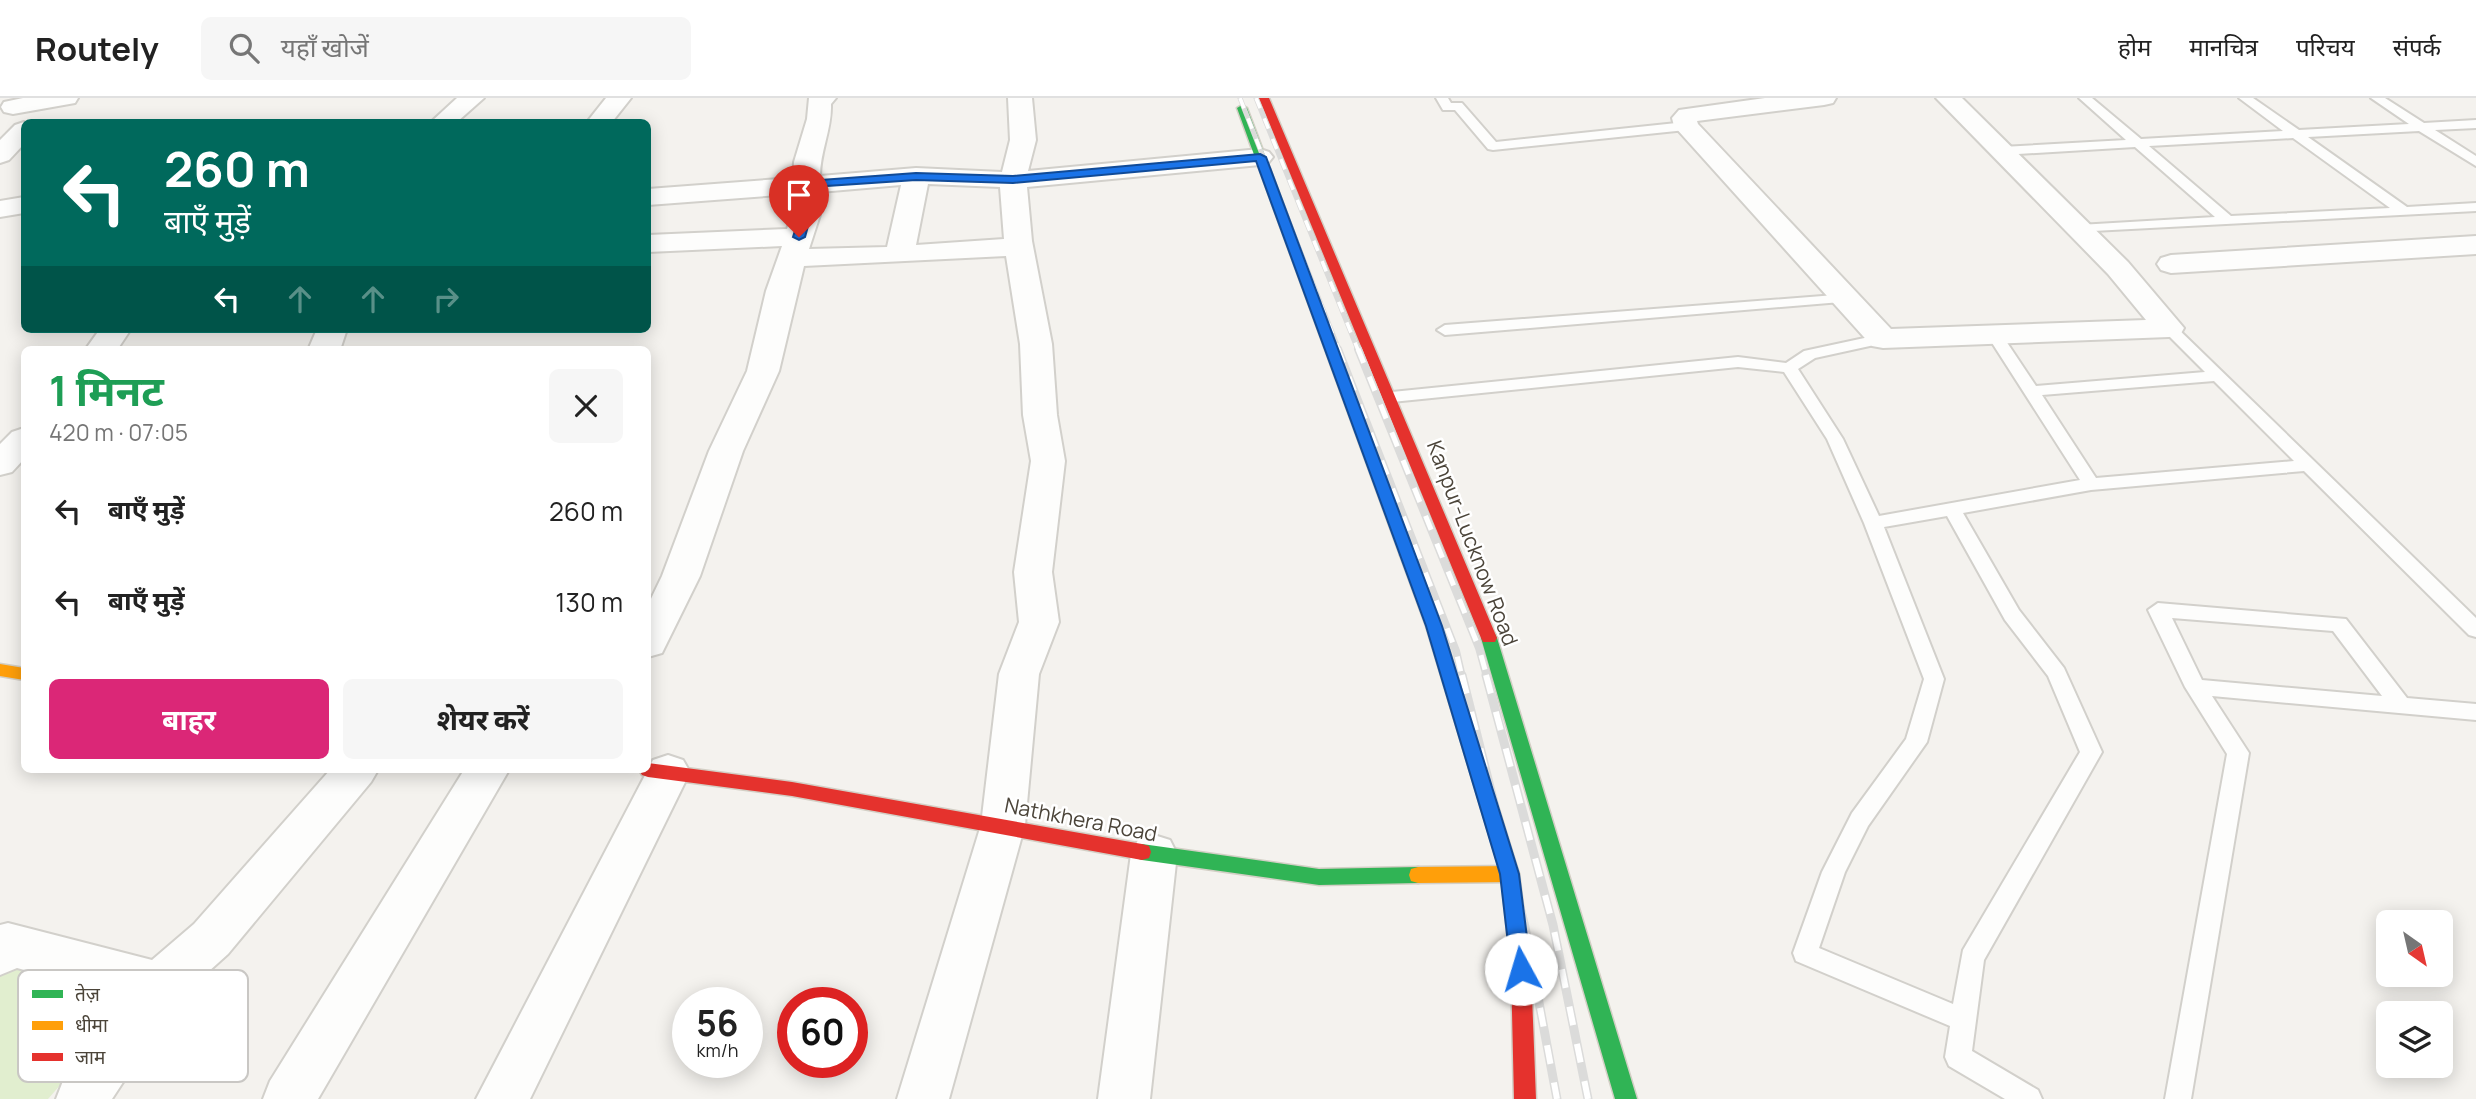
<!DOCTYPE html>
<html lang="hi">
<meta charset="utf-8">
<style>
:root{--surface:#fff;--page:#f6f6f6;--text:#222;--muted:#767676;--line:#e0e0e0;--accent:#db2777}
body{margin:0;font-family:Manrope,"Noto Sans Devanagari",sans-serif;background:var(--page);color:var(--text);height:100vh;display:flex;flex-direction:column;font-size:26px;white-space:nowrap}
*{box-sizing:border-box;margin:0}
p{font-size:23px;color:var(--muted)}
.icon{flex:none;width:38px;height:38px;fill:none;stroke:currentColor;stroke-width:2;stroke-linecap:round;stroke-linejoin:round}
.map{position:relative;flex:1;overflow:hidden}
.details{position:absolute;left:21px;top:248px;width:630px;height:427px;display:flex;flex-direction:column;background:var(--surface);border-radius:10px;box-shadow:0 4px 18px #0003}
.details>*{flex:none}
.guide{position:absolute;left:21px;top:21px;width:630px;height:214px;border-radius:10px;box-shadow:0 4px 18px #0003;background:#00695c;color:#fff;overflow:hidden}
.needle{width:46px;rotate:146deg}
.buttons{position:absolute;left:2376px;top:812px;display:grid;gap:14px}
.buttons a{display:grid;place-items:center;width:77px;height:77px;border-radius:10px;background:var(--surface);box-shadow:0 4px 18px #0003;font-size:35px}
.speed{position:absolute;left:672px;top:889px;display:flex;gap:14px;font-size:35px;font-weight:700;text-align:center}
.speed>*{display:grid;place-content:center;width:91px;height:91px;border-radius:50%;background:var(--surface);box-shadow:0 4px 18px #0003;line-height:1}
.speed small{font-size:18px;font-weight:400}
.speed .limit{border:10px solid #d22;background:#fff;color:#111}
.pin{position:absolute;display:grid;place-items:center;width:60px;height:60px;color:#fff;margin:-72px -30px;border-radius:50% 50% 50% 0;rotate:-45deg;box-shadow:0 0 7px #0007}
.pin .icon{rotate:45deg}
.me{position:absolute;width:77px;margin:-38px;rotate:354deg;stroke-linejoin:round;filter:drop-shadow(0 0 5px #0008)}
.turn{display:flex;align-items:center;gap:24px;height:147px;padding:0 28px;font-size:32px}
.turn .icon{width:91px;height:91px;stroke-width:2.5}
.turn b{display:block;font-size:49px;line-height:60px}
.lanes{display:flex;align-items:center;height:66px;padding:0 28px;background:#0003;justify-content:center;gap:35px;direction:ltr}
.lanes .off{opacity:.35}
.round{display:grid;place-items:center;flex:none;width:74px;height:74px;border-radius:10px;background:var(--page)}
.headline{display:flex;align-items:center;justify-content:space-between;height:119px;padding:0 28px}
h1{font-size:42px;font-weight:700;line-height:52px;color:#1e9e55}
.cta{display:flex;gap:14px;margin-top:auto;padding:14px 28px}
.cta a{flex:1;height:80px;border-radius:10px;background:var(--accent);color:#fff;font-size:28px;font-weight:700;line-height:80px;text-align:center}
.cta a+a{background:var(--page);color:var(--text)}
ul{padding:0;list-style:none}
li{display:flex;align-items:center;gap:21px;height:91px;padding:0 28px}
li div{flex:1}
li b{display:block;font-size:26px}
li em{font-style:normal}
header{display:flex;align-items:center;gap:42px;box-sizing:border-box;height:98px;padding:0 35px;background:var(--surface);border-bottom:2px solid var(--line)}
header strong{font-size:33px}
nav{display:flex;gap:38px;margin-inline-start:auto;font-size:24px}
.search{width:490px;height:63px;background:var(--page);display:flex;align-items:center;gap:18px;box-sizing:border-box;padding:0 24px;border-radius:10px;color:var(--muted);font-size:26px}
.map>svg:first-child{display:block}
.green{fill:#e1eecf}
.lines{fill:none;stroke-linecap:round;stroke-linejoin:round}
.lane-casing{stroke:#d2d0cb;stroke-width:4}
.street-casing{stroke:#d2d0cb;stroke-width:4}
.fast-casing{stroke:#d3cfc5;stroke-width:3}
.slow-casing{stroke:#d3cfc5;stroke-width:3}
.jam-casing{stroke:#d3cfc5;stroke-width:3}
.lane{fill:#fdfdfc;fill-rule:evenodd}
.street{fill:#fdfdfc;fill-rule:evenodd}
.fast{fill:#30b455;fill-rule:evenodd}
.slow{fill:#ff9f0a;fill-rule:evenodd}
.jam{fill:#e5322d;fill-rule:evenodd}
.rail-far2-casing{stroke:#dbdbda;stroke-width:5}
.rail-far1-casing{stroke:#dbdbda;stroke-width:8}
.rail-casing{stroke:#dbdbda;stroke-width:9}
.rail-far2{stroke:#fff;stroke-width:3.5;stroke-dasharray:11;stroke-linecap:butt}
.rail-far1{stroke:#fff;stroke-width:5;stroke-dasharray:15;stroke-linecap:butt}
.rail{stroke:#fff;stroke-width:6;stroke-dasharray:19;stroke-linecap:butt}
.route{fill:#1a73e8;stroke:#114b97;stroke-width:2}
.labels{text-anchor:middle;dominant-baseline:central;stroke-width:5;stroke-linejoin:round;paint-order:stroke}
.street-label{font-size:21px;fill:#4b4439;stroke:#fff}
.key{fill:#fff;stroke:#c9c7c4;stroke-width:2}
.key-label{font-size:19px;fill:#4b4439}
</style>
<header>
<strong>Routely</strong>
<div class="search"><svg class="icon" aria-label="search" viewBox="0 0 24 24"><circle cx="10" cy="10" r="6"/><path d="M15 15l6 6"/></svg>यहाँ खोजें</div>
<nav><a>होम</a><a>मानचित्र</a><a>परिचय</a><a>संपर्क</a></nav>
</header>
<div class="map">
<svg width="2476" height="1001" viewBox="0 0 2476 1001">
<rect width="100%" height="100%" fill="#f4f2ee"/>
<!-- green -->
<path class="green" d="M8,868L138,898L48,1001H0V876Z"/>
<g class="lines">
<defs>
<path id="lane" d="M1436,0H1448L1451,5H1462L1496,44L1686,24L1692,28L1686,32L1493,52L1488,51L1455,12H1443Z
M2079,0H2092L2141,41L2283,33L2239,0H2253L2299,32L2409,26L2371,0H2385L2424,25L2476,22V30L2435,32L2476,58V68L2419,33L2308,39L2407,109L2476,105V113L2074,134V128L2079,127L2215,119L2135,49L2002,57L1996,53L2002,49L2126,42ZM2293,40L2390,110L2231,118L2149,48Z
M1848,196L1855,200L1853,203L1445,237L1437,232L1445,227Z
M2169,225L2174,227L2476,520V539L2469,537L2304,373L2091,392L1963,415L2019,512L2064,570L2102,654L1984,862L1972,953L2038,992L2042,1001H2005L1949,968L1945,959L1950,928L1796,863L1793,855L1822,774L1852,715L1906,641L1924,581L1864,425L1827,341L1784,274L1738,269L1392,304L1384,299L1392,294L1738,259L1786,265L1804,253L1883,236L1888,238V244L1815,260L1798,271L1843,341L1879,418L2080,382L1987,237L1990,234H2000L2036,288L2205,274L2161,230ZM2214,283L2294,363L2096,380L2042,297ZM1947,418L2005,522L2048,578L2080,654L1963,852L1953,906L1819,850L1845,774L1868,728L1927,644L1944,581L1884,429Z
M2158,505L2346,521L2407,600L2476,606V622L2212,598L2249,655L2191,1001H2165L2227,656L2185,589L2148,512ZM2172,520L2333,533L2382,598L2202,582Z"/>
<path id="street" d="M23,0H78L75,5L13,16L4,14L1,9L4,4Z
M457,0H484L457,24H431Z
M606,0H631L612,24H587Z
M809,0H836L831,6C832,31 820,53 820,78L916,70L1002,74L1010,42L1008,0H1032L1036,42L1028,73L1260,51L1269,54L1273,59L1269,64L1260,67L1027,89L1032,143L1052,246L1057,317L1065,363L1052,474L1059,524L1039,576L1025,727L949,1001H897L981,727L999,576L1019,524L1014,474L1031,363L1023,317L1020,246L1006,158L804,168L779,273L743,353L700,478L662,555L648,559V507L662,478L709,353L747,273L766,193L782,148L648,154V137L787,131L792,117L793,96L648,107V91L793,80L794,64L807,21ZM928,86L1000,89L1004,141L916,147ZM901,87L887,149L809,151L820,117V94Z
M1765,0H1836L1833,5L1824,7L1697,23L1698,26L1891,231L2146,222L2108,176L1936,0H1962L2128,164L2184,230L2180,237L2169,239L1883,250L1872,248L1674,28L1672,20L1679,12Z
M24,24V46L9,62L0,65V42L15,27Z
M24,99V115L0,119V103Z
M2476,138V156L2171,175L2161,172L2157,166L2161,160L2171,157Z
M100,231H131L117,252H85Z
M317,231H347L340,252H308Z
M24,330V361L12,374L0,377V346L12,334Z
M668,657L683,662L690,674L530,1001H476L653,662Z
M330,672H378L371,684L228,856L177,902L112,1001H56L63,983L122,898L17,870L0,877V827L8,825L152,862L194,826Z
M464,672H509L318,1001H263L270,983Z
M1154,737L1170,742L1177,756L1150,1001H1098L1131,756L1138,742Z"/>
<path id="fast" d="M1242,7L1247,10L1416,457L1413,461H1403L1400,457L1237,10Z
M1489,534L1495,536L1497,540L1637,1001H1615L1481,540L1483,536Z
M1142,746L1319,771L1418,769L1425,771L1427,777L1425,783L1418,785L1319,787L1142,762L1135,760L1133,754L1135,748Z"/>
<path id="slow" d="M0,566L24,570V582L0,578Z
M1510,768L1517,770L1519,776L1517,782L1510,784L1418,785L1411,783L1409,777L1411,771L1418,769Z"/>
<path id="jam" d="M1259,0H1269L1497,540L1495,544H1483L1481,540Z
M1408,452L1416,457L1442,528L1519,776L1531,871L1536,1001H1514L1511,871L1501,776L1426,528L1400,457Z
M648,665L792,684L1142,746L1149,748L1151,754L1149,760L1142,762L792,698L648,679L642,677L639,672H648Z"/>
</defs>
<!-- lane casing -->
<use href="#lane" class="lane-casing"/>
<!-- street casing -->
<use href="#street" class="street-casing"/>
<!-- fast casing -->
<use href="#fast" class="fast-casing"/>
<!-- slow casing -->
<use href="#slow" class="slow-casing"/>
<!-- jam casing -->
<use href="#jam" class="jam-casing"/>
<!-- lane -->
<use href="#lane" class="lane"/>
<!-- street -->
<use href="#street" class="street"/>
<!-- fast -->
<use href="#fast" class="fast"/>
<!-- slow -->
<use href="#slow" class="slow"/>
<!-- jam -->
<use href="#jam" class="jam"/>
<defs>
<path id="rail-far2" d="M1240,0L1339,252
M1256,0L1358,252"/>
<path id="rail-far1" d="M1338,251L1456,553L1462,579
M1358,251L1479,550L1487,579"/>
<path id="rail" d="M1462,577L1525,829L1557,1001
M1486,577L1553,827L1588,1001"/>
</defs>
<!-- rail-far2 casing -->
<use href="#rail-far2" class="rail-far2-casing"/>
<!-- rail-far1 casing -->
<use href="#rail-far1" class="rail-far1-casing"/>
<!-- rail casing -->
<use href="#rail" class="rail-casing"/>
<!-- rail-far2 -->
<use href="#rail-far2" class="rail-far2"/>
<!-- rail-far1 -->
<use href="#rail-far1" class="rail-far1"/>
<!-- rail -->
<use href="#rail" class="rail"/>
</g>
<!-- route -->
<path class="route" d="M1260,56L1266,59L1442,528L1519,776L1531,871L1528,878L1521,880L1514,878L1511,871L1500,776L1426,528L1256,63L1013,85L916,82L812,89L811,117L805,139L799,142L793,139L800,117L801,86L807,83L916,75L1013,78Z"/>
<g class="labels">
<!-- street labels -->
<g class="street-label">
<text transform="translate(1473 445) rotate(69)">Kanpur-Lucknow Road</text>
<text transform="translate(1081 721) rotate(11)">Nathkhera Road</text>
</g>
</g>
<!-- legend -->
<rect x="18" y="872" width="230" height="112" rx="10" class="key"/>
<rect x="32" y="892" width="31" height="8" fill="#30b455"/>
<rect x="32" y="923" width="31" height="9" fill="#ff9f0a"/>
<rect x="32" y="955" width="31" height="8" fill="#e5322d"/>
<g class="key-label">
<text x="75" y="903">तेज़</text>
<text x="75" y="934">धीमा</text>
<text x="75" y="966">जाम</text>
</g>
</svg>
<div class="buttons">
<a><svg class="needle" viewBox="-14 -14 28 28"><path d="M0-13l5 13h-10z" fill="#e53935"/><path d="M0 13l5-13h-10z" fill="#767676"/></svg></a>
<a><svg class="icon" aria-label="layers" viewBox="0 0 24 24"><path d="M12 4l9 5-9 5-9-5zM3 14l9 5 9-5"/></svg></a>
</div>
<div class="speed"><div>56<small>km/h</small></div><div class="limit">60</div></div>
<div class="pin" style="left:799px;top:139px;background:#d93025"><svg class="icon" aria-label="arrive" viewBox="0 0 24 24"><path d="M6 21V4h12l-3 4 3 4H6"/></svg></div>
<svg class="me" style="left:1521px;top:871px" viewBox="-20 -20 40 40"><circle r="19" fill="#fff"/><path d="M0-13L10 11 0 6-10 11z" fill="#1a73e8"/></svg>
<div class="guide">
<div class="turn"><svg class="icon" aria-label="left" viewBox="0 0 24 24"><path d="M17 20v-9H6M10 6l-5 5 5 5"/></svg><div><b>260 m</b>बाएँ मुड़ें</div></div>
<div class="lanes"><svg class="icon" aria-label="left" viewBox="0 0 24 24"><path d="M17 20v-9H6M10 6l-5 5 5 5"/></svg><svg class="icon off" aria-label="ahead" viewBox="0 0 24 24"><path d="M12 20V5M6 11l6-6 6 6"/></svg><svg class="icon off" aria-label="ahead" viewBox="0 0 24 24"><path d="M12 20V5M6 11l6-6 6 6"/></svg><svg class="icon off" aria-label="right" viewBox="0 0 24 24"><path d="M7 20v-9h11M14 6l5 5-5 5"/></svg></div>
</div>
<section class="details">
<div class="headline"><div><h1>1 मिनट</h1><p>420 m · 07:05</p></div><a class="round"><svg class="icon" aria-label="close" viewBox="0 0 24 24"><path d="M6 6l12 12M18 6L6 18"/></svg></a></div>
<ul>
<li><svg class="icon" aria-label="left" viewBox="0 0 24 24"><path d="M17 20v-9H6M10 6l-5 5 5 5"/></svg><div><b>बाएँ मुड़ें</b></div><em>260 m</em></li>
<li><svg class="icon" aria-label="left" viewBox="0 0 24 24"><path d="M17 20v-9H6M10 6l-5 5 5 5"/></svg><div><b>बाएँ मुड़ें</b></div><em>130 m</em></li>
</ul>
<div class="cta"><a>बाहर</a><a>शेयर करें</a></div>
</section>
</div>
